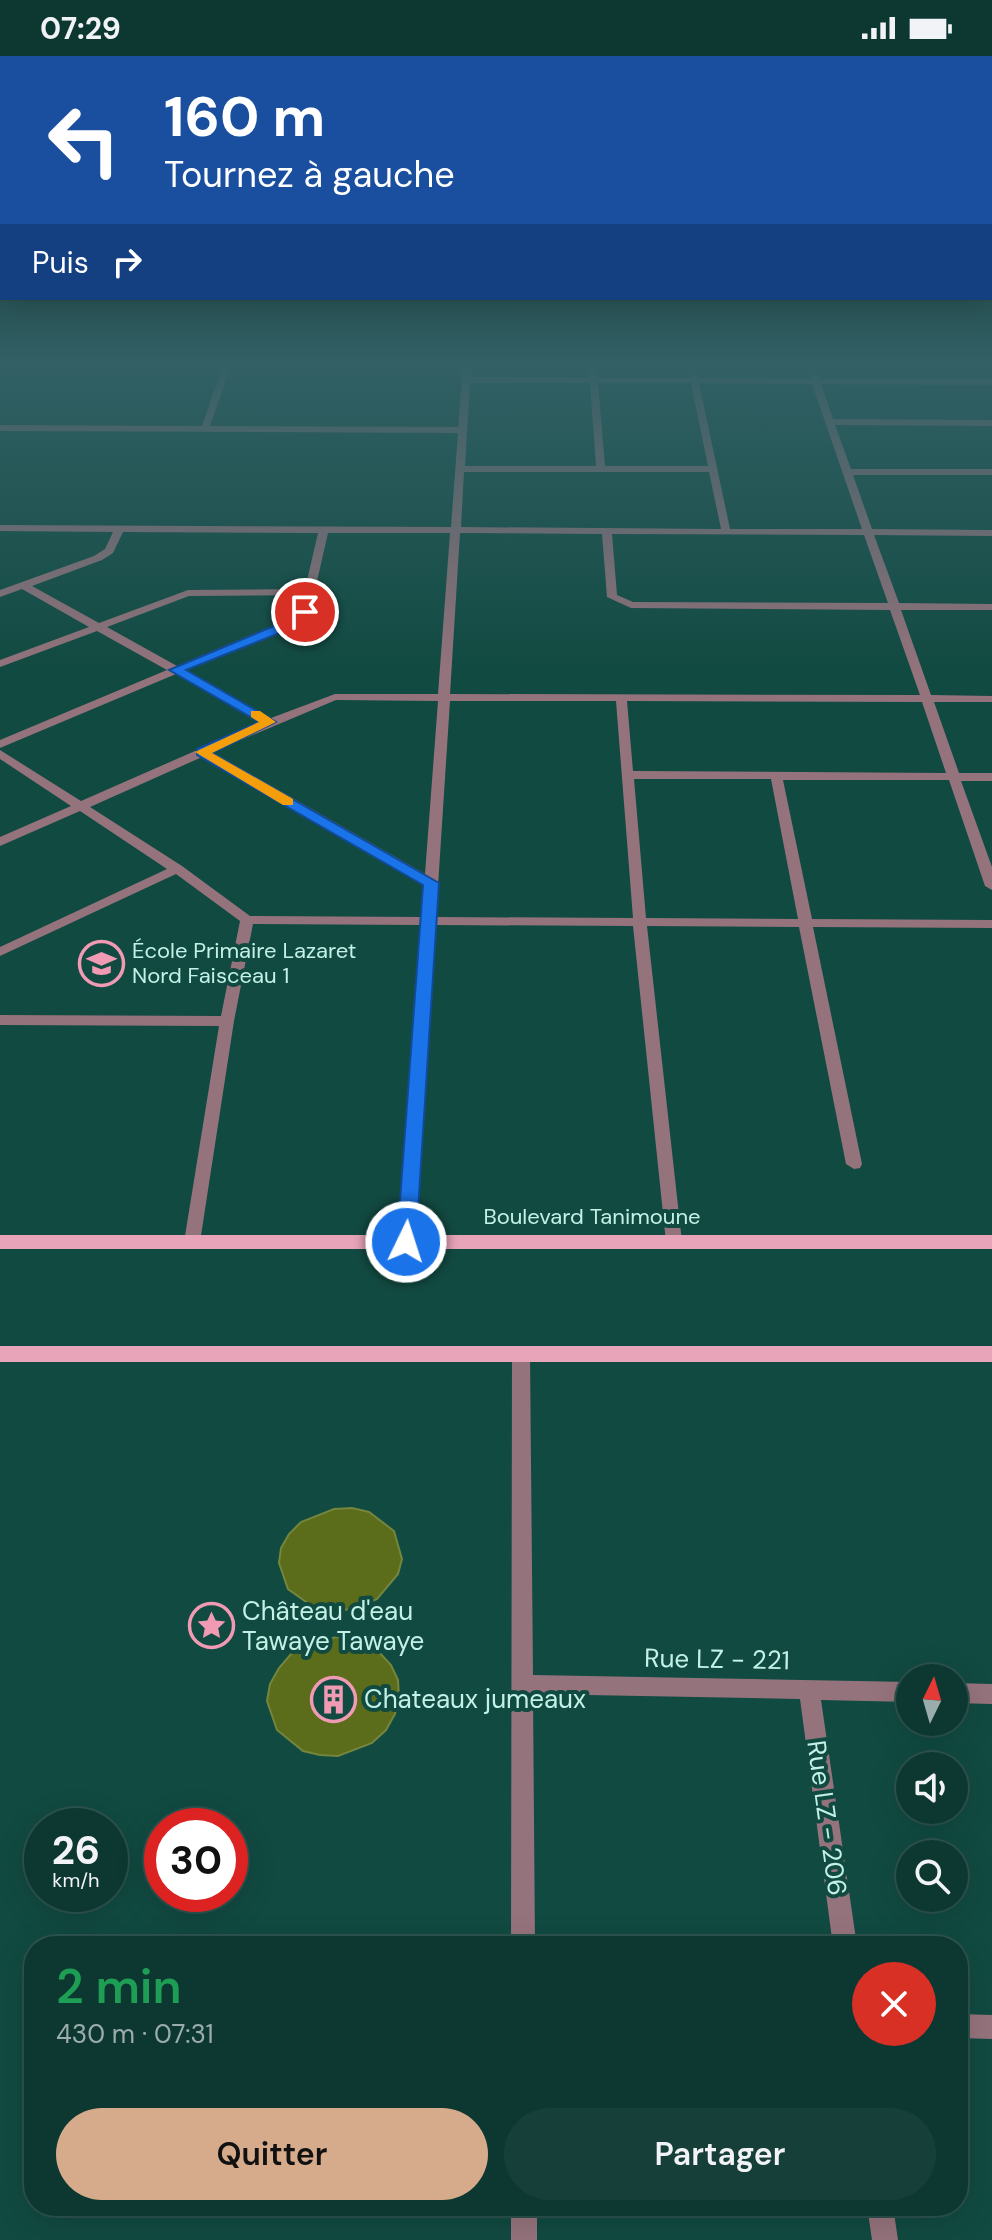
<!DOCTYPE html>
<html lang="fr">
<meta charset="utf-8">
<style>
:root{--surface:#0d3831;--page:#163f39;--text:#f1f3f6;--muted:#9aacab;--line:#2d524d;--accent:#d6ab8b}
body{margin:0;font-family:"DM Sans",sans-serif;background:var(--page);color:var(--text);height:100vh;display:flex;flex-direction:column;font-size:30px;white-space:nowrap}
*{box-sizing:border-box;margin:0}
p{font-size:26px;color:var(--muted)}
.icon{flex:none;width:44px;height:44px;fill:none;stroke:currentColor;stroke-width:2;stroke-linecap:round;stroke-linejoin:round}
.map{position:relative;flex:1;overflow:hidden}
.drawer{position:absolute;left:24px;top:1880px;width:944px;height:280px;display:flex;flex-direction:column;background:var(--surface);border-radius:32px;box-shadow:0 8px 32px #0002,0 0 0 2px var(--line)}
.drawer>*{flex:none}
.banner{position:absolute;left:0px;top:0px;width:992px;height:244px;box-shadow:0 8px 32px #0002,0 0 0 2px var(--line);background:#1a4fa0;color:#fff;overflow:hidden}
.needle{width:52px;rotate:5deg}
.buttons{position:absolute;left:896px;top:1608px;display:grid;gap:16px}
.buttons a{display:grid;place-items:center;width:72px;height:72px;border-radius:50%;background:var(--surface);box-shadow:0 8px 32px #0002,0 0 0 2px var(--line);font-size:40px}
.speed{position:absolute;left:24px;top:1752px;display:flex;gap:16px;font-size:40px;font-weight:700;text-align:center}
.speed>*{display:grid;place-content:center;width:104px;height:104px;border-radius:50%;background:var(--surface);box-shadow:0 8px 32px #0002,0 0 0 2px var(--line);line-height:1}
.speed small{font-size:20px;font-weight:400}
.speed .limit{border:12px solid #d22;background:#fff;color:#111}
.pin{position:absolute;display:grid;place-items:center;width:68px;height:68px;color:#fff;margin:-34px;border:4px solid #fff;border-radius:50%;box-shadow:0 2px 8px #0007}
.me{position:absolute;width:88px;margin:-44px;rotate:4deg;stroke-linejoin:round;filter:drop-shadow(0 0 6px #0008)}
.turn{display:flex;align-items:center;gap:28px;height:168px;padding:0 32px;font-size:36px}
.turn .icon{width:104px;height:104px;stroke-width:2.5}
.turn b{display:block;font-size:56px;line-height:68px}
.then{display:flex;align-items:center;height:76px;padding:0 32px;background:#0003;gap:16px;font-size:30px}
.round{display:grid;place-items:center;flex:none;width:84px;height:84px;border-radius:42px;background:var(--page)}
.summary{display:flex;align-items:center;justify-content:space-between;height:136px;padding:0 32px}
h1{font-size:48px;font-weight:600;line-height:60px;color:#1e9e55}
.cta{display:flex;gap:16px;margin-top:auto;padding:16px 32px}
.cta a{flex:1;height:92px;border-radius:48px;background:var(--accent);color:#111;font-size:32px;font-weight:600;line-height:92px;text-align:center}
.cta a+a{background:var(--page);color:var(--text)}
.status{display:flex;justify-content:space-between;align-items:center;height:56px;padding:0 40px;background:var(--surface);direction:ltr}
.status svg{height:22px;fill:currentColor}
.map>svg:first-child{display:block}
.building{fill:#5b6c1b;stroke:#74853e;stroke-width:2}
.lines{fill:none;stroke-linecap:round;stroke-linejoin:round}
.minor{fill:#95737c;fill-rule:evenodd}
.primary{fill:#e8a4b8;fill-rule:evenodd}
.route{fill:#1a73e8;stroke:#114b97;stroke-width:2}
.slow{fill:#f59e0b}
.labels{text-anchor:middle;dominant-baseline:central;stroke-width:8;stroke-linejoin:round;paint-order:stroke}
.poi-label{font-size:22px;fill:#c3f1e7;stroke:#114a41;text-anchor:start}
.street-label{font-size:22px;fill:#c3f1e7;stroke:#114a41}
.near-poi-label{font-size:26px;fill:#c3f1e7;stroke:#114a41;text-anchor:start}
.near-street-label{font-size:26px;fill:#c3f1e7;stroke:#114a41}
</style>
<div class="status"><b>07:29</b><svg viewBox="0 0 49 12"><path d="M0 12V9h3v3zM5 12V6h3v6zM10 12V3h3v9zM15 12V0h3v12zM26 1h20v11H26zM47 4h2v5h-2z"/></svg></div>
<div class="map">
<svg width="992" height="2184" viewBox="0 0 992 2184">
<rect width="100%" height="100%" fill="#114a41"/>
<!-- building -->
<path class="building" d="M352,1452L369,1456L394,1475L402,1503L398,1518L377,1543L362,1550L336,1556L312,1550L288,1533L279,1507L281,1492L289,1478L301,1466L334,1453Z
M336,1581L364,1588L379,1596L391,1609L398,1624L399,1641L395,1658L386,1674L372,1687L338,1700L320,1699L303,1695L277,1674L267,1645L270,1628L279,1612L291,1598L308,1589Z"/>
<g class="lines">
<!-- minor -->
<path class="minor" d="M222,312H230L210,370L458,371L463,312H471V321L590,322L589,312H597L598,322H690L688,312H696L698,322L811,323L807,312H815L819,323H992V329L821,328L833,363L992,364V370L835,369L851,413H992V419H853L872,473L992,474V480L874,479L899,547L992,548V554H901L931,639L992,640V646H934L959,717H992V725H961L992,811V834L985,830L949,724H783L812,863L992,864V872L813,871L862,1108L860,1112L854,1113L846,1108L799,871L647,870L682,1186L680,1190H668L666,1186L633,870L435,869L414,1186L412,1190H400L398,1186L421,869L253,868L234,965L200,1186L198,1190H186L184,1186L219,970L0,969V959L221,960L240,865L176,818L0,900V891L167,813L80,755L0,790V781L71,750L0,703V694L81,745L261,666L176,618L0,692V684L167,614L97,575L0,611V604L89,571L22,533L0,541V534L94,500L105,493L113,476L0,475V469L451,471L458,377L0,375V369L202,370ZM470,327H590L596,410H465ZM598,327H691L708,410H605ZM699,327L812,328L862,473H730ZM464,416H709L721,473L461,471ZM123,476L318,477L305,533L188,534L99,567L32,530L102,504L113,497ZM328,477H450L438,638H335L271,662L185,614L304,564L310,556ZM460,477L602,478L607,541L631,552L890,554L920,639L450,638ZM612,478L864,479L888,547L633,546L617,539ZM304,539L296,560L177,610L107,571L189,540ZM336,644L438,645L425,818L212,696ZM450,645H616L633,862L436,861ZM627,645L922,646L946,717L633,715ZM202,701L424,829L422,861L250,860L182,810L90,751ZM634,723H771L798,863L646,862Z
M521,1292L527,1294L530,1299L533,1619L910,1626V1646L821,1644L857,1890H833L800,1643L533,1638L535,1890H511L512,1299L515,1294Z
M954,1627L992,1628V1648L954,1647Z
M958,1958L992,1959V1983L958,1982Z
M511,2150H537V2184H511Z
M867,2150H893L898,2184H872Z"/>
<!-- primary -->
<path class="primary" d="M0,1179H992V1193H0Z
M0,1290H992V1306H0Z"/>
</g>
<!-- sky -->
<linearGradient id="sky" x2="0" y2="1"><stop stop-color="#092924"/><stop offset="0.5" stop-color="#326065"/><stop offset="1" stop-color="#326065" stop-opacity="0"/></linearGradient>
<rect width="992" height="618" fill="url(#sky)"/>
<!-- route -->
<path class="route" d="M305,552L311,556L295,571L186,614L276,666L212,697L439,827L416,1186L406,1193L397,1186L423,829L197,699V693L259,666L169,614L286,565Z"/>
<!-- slow -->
<path class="slow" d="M251,655H260L276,666L212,697L293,743V749H283L195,696L259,666L251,661Z"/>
<!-- icons -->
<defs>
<symbol id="school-ring" viewBox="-11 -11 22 22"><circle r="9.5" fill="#114a41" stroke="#f19ab4" stroke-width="1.5"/><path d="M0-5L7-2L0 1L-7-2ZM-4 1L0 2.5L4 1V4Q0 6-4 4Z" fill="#f19ab4"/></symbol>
<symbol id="sight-ring" viewBox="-11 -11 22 22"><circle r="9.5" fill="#114a41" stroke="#f19ab4" stroke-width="1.5"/><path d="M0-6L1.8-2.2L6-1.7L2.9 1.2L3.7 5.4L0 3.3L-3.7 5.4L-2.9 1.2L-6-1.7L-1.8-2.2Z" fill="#f19ab4"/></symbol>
<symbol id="building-ring" viewBox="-11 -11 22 22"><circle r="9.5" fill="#114a41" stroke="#f19ab4" stroke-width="1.5"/><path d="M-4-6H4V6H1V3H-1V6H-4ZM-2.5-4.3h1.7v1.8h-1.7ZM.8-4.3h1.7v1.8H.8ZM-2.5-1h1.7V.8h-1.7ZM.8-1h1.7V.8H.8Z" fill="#f19ab4"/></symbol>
</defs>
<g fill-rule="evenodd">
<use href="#school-ring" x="76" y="882" width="51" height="51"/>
<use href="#sight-ring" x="186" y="1544" width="51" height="51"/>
<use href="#building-ring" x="308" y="1618" width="51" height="51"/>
</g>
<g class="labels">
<!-- poi labels -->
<g class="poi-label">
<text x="132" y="894">École Primaire Lazaret<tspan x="132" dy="25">Nord Faisceau 1</tspan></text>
</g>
<!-- street labels -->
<g class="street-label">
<text x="592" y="1160">Boulevard Tanimoune</text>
</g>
<!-- near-poi labels -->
<g class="near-poi-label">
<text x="242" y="1555">Château d'eau<tspan x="242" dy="30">Tawaye Tawaye</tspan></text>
<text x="364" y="1643">Chateaux jumeaux</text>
</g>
<!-- near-street labels -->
<g class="near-street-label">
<text transform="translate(717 1603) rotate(1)">Rue LZ - 221</text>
<text transform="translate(827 1762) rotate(82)">Rue LZ - 206</text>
</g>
</g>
</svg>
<div class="buttons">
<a><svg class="needle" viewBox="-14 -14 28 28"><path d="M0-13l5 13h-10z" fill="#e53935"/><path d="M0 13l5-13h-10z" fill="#9aacab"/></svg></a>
<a><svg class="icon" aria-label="sound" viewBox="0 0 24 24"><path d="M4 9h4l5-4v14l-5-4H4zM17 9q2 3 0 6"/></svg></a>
<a><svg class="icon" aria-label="search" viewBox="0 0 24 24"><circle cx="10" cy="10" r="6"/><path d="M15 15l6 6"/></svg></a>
</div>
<div class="speed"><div>26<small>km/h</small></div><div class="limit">30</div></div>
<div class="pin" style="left:305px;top:556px;background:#d93025"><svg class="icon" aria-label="arrive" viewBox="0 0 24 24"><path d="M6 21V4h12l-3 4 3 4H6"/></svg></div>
<svg class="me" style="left:406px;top:1186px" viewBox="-20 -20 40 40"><circle r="17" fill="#1a73e8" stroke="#fff" stroke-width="3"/><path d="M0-11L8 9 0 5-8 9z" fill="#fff"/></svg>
<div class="banner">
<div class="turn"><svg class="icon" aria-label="left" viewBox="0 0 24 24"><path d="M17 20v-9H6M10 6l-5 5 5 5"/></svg><div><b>160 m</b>Tournez à gauche</div></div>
<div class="then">Puis<svg class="icon" aria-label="right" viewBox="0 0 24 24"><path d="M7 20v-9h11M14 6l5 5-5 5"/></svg></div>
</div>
<section class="drawer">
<div class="summary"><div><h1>2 min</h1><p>430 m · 07:31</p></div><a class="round" style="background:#d93025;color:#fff"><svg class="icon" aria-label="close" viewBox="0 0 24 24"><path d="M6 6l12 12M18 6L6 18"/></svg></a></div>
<div class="cta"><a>Quitter</a><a>Partager</a></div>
</section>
</div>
